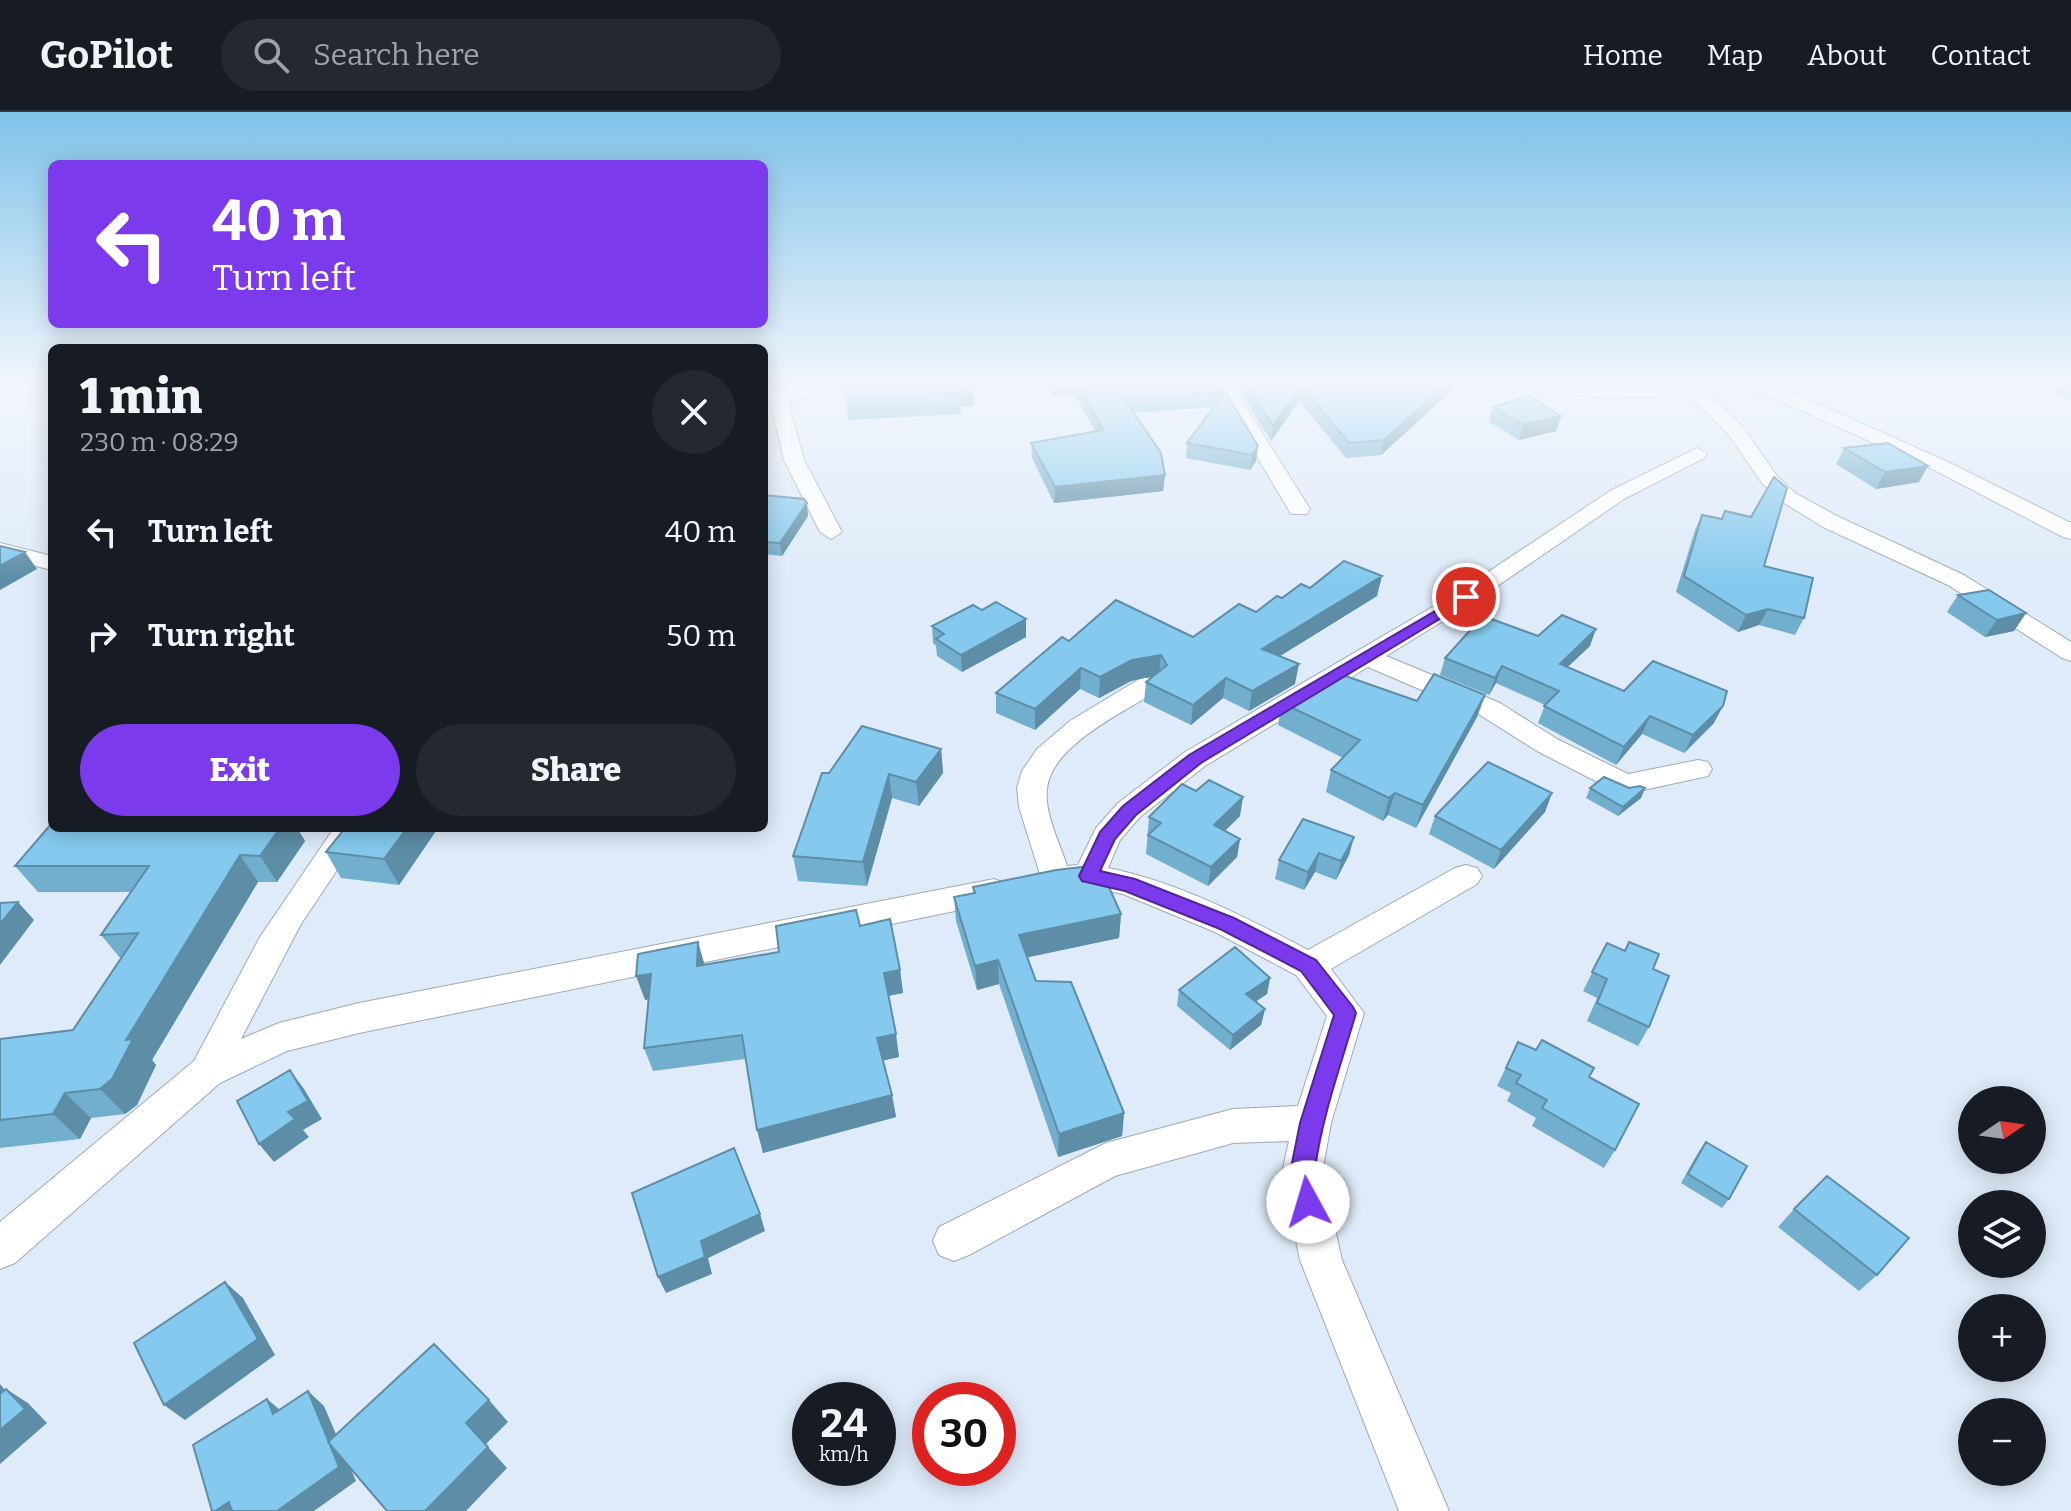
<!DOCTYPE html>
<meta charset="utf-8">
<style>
:root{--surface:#171b24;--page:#242831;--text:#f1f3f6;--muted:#9ea1a6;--line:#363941;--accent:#7c3aed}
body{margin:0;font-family:Bitter,serif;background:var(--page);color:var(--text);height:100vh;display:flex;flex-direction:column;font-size:30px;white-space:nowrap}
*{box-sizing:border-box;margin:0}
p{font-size:26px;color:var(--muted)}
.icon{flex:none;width:44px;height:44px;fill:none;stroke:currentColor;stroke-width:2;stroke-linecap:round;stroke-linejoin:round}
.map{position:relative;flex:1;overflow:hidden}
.drawer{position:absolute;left:48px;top:232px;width:720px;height:488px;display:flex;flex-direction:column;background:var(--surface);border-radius:12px;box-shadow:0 4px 20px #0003}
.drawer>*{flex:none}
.hud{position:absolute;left:48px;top:48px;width:720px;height:168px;border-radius:12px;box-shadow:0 4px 20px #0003;background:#7c3aed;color:#fff;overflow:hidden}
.needle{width:52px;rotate:77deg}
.fabs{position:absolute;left:1958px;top:974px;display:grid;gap:16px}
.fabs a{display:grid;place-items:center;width:88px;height:88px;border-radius:50%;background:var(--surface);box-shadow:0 4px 20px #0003;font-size:40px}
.speed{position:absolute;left:792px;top:1270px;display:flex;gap:16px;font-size:40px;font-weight:700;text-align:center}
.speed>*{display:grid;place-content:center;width:104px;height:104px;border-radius:50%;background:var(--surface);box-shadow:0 4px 20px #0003;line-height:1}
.speed small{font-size:20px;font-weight:400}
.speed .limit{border:12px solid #d22;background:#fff;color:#111}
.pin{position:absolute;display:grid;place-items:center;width:68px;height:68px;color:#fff;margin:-34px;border:4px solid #fff;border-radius:50%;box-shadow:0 2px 8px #0007}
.me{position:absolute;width:88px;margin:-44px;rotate:354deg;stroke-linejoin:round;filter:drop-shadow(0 0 6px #0008)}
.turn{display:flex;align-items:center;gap:28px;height:168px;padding:0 32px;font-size:36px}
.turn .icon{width:104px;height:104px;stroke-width:2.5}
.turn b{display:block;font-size:56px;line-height:68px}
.round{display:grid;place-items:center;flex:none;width:84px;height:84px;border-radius:42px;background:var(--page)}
.overview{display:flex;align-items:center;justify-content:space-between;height:136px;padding:0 32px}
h1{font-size:48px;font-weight:800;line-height:60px}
.cta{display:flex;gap:16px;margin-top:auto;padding:16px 32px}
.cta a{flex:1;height:92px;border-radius:48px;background:var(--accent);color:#fff;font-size:32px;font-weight:800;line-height:92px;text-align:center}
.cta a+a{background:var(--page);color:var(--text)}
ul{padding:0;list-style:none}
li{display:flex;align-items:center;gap:24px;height:104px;padding:0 32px}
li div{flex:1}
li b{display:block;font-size:30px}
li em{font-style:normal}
header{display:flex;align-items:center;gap:48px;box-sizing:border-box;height:112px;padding:0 40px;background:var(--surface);border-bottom:2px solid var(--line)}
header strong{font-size:38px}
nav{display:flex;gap:44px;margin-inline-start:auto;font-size:28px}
.search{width:560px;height:72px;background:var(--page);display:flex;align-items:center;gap:20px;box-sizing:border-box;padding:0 28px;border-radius:44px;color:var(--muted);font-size:30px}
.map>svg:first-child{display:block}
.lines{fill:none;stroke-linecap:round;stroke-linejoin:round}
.minor-casing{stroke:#9faab8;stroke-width:2}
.minor{fill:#fff;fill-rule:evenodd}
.wall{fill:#72aecd}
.shaded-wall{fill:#5d8da7}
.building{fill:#85caee;stroke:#5d8da7;stroke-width:2}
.route{fill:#7c3aed;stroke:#51269a;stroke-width:2}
</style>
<header>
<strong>GoPilot</strong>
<div class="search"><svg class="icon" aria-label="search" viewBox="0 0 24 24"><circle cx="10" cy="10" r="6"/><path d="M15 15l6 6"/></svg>Search here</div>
<nav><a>Home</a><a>Map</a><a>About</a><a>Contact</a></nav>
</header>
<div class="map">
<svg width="2071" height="1399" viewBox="0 0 2071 1399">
<rect width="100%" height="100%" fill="#dfebf9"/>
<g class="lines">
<defs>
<path id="minor" d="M821,271H860L851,276L788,289L804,348L842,420L831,427L820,420L784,348L771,292L764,294V282Z
M1213,271H1231L1310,397L1307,402H1291Z
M1486,271L1638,275L1788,271L1785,277L1950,351L2071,411V427L2063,425L1936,359L1760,280L1710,283L1743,315L1776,363L1795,381L1839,405L1964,463L2071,530V549L2062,546L1948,473L1823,415L1781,389L1762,371L1729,323L1690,284L1603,286L1495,276Z
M1697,336L1707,342L1704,346L1624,387L1474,490L1386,544L1500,591L1557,627L1628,662L1698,648L1708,650L1712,657L1708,664L1625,682L1615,679L1537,639L1480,603L1368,555L1205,654L1140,705L1120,728L1108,756C1178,770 1245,805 1308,838L1455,756L1466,753L1477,756L1482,764L1477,772L1331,857L1364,901L1331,1011L1322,1061L1342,1148L1449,1399H1399L1300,1148L1282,1061L1289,1029L1233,1031L1115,1064L969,1143L954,1149L939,1143L933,1129L939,1115L1106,1031L1233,997L1298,994L1327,904L1296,863L1215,820L1123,782L1089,775L1055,779L1044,775L1019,695L1017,676L1022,659L1037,637L1070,609L1141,566H1159L1163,572L1159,578C1126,599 1051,633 1047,677C1044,701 1060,731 1067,754L1078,753L1096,716L1118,691L1185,640L1458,480L1610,379Z
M0,431L52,444V458L0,445Z
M334,716H365L301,812L241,927L279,911L359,891L994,767L1005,771L1010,779L1005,787L994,791L359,921L287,939L220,971L15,1151L0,1157V1110L194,949L260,825Z"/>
</defs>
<!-- minor casing -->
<use href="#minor" class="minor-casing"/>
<!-- minor -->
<use href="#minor" class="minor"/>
</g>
<!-- wall -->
<path class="wall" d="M844,271H973L974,294L961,295V302L848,308Z
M1043,271H1220L1258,334L1256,349L1250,358L1186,346L1187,331L1213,295L1134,301L1165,363L1163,379L1054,391L1032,346L1031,331L1095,319L1074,282L1053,284Z
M1235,271H1452L1450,280L1381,343L1346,346L1299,289L1271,329Z
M2051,271H2071V287L2058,285Z
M1493,295L1561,304L1556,319L1519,328L1489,310Z
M1844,336L1919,370L1876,377L1836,352Z
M764,383L808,404L782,444L764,442Z
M1725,399L1764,454L1804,506L1795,523L1759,513L1738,520L1676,480L1695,418L1702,403L1721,407Z
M1310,476L1377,484L1280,544L1295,572L1249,599L1223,586L1191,613L1144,590L1146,570L1153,564L1131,569L1099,586L1080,577L1035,618L996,601V581L1069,529L1193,525L1256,500L1282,486Z
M1958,483L2026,501L2014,519L1985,525L1947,500Z
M1026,507V525L962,560L937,544L936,534L933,531L932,514Z
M1538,524L1590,534L1567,555L1624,579L1714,611L1684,641L1642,622L1616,653L1538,611L1545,593L1496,571L1489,583L1440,563L1445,546Z
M1485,583L1477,605L1416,716L1388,703L1383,709L1326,680L1331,658L1343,646L1278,613L1282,591L1417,589Z
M941,637L943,661L919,694L892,686L867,774L798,769L793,744L829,661Z
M1590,676H1645L1641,686L1618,704L1586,686Z
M1552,681L1545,700L1494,757L1429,722L1435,704Z
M1240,704L1225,719L1240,727L1237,745L1208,774L1146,742L1149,705Z
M52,716H297L305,729L277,770H258L152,948L156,953L137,993L125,1002L91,1006L80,1027L0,1036V927L73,918L121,847L101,823L131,780H38L15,754Z
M438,716L399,773L341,766L326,740Z
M1354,725L1349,743L1336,768L1315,760L1304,778L1275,767L1279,748Z
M973,775L1121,802L1119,826L1027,845L1036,869L1124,1001L1122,1024L1058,1045L999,872L977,878L956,809L954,785L973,782Z
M860,814L900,858L903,881L888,884L899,945L883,948L892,983L896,1005L763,1041L745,947L653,959L644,936L648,887L645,888L705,853L779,840Z
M1629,830L1653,857L1649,915L1638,934L1587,909L1597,886L1583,879L1607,831L1624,839Z
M1270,866L1267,882L1255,890L1265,897L1261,913L1230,938L1177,894L1179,878Z
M1518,930L1589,965L1615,1038L1604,1056L1532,1014L1536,1006L1507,989L1511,981L1497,974Z
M1706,1030L1729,1087L1722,1096L1681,1071L1699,1039Z
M1794,1097L1877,1163L1859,1179L1778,1115Z"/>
<!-- shaded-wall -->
<path class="shaded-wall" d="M1053,271H1074V282L1053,284Z
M1447,271H1452L1450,280L1381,343L1384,328Z
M973,273L974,294L961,295V281L958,274Z
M1301,274L1299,289L1271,329L1273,314Z
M1561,304L1556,319L1519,328L1524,313Z
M1258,334L1256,349L1250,358L1252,343Z
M1928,354L1919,370L1876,377L1885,360Z
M1165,363L1163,379L1054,391L1055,375Z
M807,391L808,404L782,444L780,431Z
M25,440L37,457L0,478V454Z
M1382,464L1377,484L1259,557L1262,537Z
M1768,497L1759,513L1738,520L1746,503Z
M2026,501L2014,519L1985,525L1997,508Z
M1026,507V525L962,560L961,543Z
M1596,517L1590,534L1553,569L1560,552Z
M1161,543L1159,563L1131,569L1099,586L1100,565L1132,548Z
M1299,552L1295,572L1249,599L1252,579Z
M1502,554L1496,571L1489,583L1495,566Z
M1081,556L1080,577L1035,618V597Z
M1226,566L1223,586L1191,613L1193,593Z
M1485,583L1477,605L1416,716L1423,693Z
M1723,594L1714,611L1684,641L1693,623Z
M1650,604L1642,622L1616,653L1624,635Z
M941,637L943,661L919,694L916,670Z
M889,662L892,686L867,774L863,750Z
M1645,676L1641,686L1618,704L1623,695Z
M1395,681L1388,703L1383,709L1389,686Z
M1552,681L1545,700L1494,757L1501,738Z
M1243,685L1240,704L1211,732L1214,713Z
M280,716H297L305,729L277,770L260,744Z
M407,716H438L399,773L384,747Z
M1354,725L1349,743L1336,768L1341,749Z
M1240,727L1237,745L1208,774L1211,755Z
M1319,741L1315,760L1304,778L1308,760Z
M240,743L258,770L152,948L156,953L137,993L125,1002L100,977L126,928Z
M18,790L34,808L0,853V812Z
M1121,802L1119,826L1020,847L1019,823Z
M698,830L705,854H697Z
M998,848L999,872L977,878L975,854Z
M900,858L903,881L887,884L884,861Z
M651,862L659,885L645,888L636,864Z
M1270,866L1267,882L1243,898L1246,882Z
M1265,897L1261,913L1230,938L1233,923Z
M896,922L899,945L881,949L877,926Z
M290,958L304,977L322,1007L303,1018L309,1025L274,1050L259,1032L288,1000Z
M65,981L91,1006L80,1027L53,1002Z
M892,983L896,1005L763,1041L757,1018Z
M1124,1001L1122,1024L1058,1045L1059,1022Z
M760,1102L765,1119L708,1146L712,1162L666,1181L658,1165L701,1129Z
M225,1170L243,1186L275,1243L185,1308L164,1293Z
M0,1272L21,1297L0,1284Z
M6,1277L28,1291L47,1311L0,1352V1318Z
M308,1279L324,1294L356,1369L314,1399H277Z
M267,1287L285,1302H273Z
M489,1288L508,1310L485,1333L466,1311Z
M488,1335L507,1356L466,1399H425Z
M229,1390L243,1399H215Z"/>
<!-- building -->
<path class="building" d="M844,271H973V273L958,274L961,281L845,286Z
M1077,271H1220L1258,334L1252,343L1187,331L1225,280L1125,288L1161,341L1165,363L1055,375L1031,331L1103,318Z
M1246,271H1447L1384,328L1349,331L1301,274L1273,314Z
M1529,284L1561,304L1524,313L1493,295Z
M1888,331L1928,354L1885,360L1844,336Z
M1774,365L1787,376L1764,454L1813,466L1804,506L1768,497L1746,503L1684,464L1702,403L1722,407L1725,399L1751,405Z
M764,383L804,387L807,391L780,431L764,430Z
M0,434L25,440L0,454Z
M1344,449L1382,464L1262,537L1299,552L1252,579L1226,566L1193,593L1146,570L1167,553L1161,543L1132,548L1100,565L1081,556L1035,597L996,581L1062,525L1069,529L1116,488L1193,525L1239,492L1256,500L1277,484L1282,486L1301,472L1310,476Z
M1989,478L2026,501L1997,508L1958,483Z
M996,490L1026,507L961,543L936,527L944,522L932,514L973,493L982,498Z
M1562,503L1596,517L1560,552L1624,579L1653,549L1727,579L1723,594L1693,623L1650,604L1624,635L1544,594L1559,579L1502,554L1495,566L1445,546L1483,504L1538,524Z
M1334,560L1417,589L1434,562L1485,583L1423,693L1395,681L1389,686L1331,658L1360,628L1282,591Z
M862,614L941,637L916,670L889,662L863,750L793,744L822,661H829Z
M1488,650L1552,681L1501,738L1435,704Z
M1604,665L1629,676L1640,674L1645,676L1623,695L1590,676Z
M1209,668L1243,685L1214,713L1240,727L1211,755L1148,723L1161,711L1149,705L1182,672L1196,679Z
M1303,707L1354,725L1341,749L1319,741L1308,760L1279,748Z
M52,711V716H280L260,744L240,743L126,928L133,927L112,967L100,977L65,981L53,1002L0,1008V927L73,918L138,821L101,823L149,754H15Z
M345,716H407L384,747L326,740Z
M1090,754L1101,757L1121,802L1019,823L1036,869L1071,870L1124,1001L1059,1022L998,848L975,854L954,785L975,781L973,775L1056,758Z
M18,790L0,812V791Z
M856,798L860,814L890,807L900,858L884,861L896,922L877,926L892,983L757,1018L742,923L644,936L651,862L636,864L638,842L698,830L697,854L779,840L776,814Z
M1629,830L1659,842L1653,857L1669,864L1649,915L1597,891L1607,867L1592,860L1607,831L1625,839Z
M1235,835L1270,866L1246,882L1265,897L1233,923L1179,878Z
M1542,928L1594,956L1589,965L1639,992L1615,1038L1542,996L1547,988L1516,971L1521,963L1506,956L1518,930L1536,938Z
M290,958L308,989L288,1000L295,1007L259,1032L237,989Z
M1706,1030L1747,1054L1729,1087L1688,1062Z
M734,1036L760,1102L701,1129L705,1145L658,1165L632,1081Z
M1827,1064L1909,1126L1877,1163L1794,1097Z
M225,1170L258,1227L164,1293L134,1231Z
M434,1232L489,1288L466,1311L488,1335L425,1399H387L328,1330Z
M6,1277L25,1297L0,1318V1282Z
M308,1279L339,1355L277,1399H232L229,1390L215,1399H212L193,1333L267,1287L273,1302Z"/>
<!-- sky -->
<linearGradient id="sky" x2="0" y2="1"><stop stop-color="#7fc2e8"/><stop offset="0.58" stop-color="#f1f6fc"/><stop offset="1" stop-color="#f1f6fc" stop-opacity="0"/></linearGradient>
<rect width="2071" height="467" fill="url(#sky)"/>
<!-- route -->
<path class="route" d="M1466,481L1473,485L1471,488L1201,651L1136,703L1115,727L1100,759L1135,767L1234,806L1316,848L1353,895L1356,901C1341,953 1322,1004 1315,1057C1313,1072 1323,1084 1317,1099L1308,1102L1299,1099L1290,1061L1300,1011L1334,903L1301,859L1220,817L1125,779L1082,769L1079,764L1100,720L1123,694L1189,643Z"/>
</svg>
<div class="fabs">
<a><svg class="needle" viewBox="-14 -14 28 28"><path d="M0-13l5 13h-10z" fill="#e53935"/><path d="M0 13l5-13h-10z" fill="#9ea1a6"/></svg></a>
<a><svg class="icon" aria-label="layers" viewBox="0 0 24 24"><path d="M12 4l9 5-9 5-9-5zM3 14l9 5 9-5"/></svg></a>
<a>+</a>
<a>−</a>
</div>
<div class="speed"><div>24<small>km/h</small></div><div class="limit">30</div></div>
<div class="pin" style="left:1466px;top:485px;background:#d93025"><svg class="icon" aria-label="arrive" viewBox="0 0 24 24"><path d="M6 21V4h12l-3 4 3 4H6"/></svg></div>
<svg class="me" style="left:1308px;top:1090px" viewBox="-20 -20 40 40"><circle r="19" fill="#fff"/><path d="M0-13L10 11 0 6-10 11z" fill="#7c3aed"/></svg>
<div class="hud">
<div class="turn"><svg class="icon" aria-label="left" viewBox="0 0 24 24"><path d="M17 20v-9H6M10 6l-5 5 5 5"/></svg><div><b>40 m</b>Turn left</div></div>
</div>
<section class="drawer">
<div class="overview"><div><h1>1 min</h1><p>230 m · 08:29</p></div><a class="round"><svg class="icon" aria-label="close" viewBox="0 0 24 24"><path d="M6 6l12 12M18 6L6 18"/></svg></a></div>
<ul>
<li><svg class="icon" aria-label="left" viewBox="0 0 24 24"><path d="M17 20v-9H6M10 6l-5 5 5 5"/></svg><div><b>Turn left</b></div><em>40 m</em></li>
<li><svg class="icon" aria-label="right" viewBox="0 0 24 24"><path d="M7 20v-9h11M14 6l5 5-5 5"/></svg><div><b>Turn right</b></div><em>50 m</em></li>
</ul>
<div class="cta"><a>Exit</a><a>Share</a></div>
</section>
</div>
